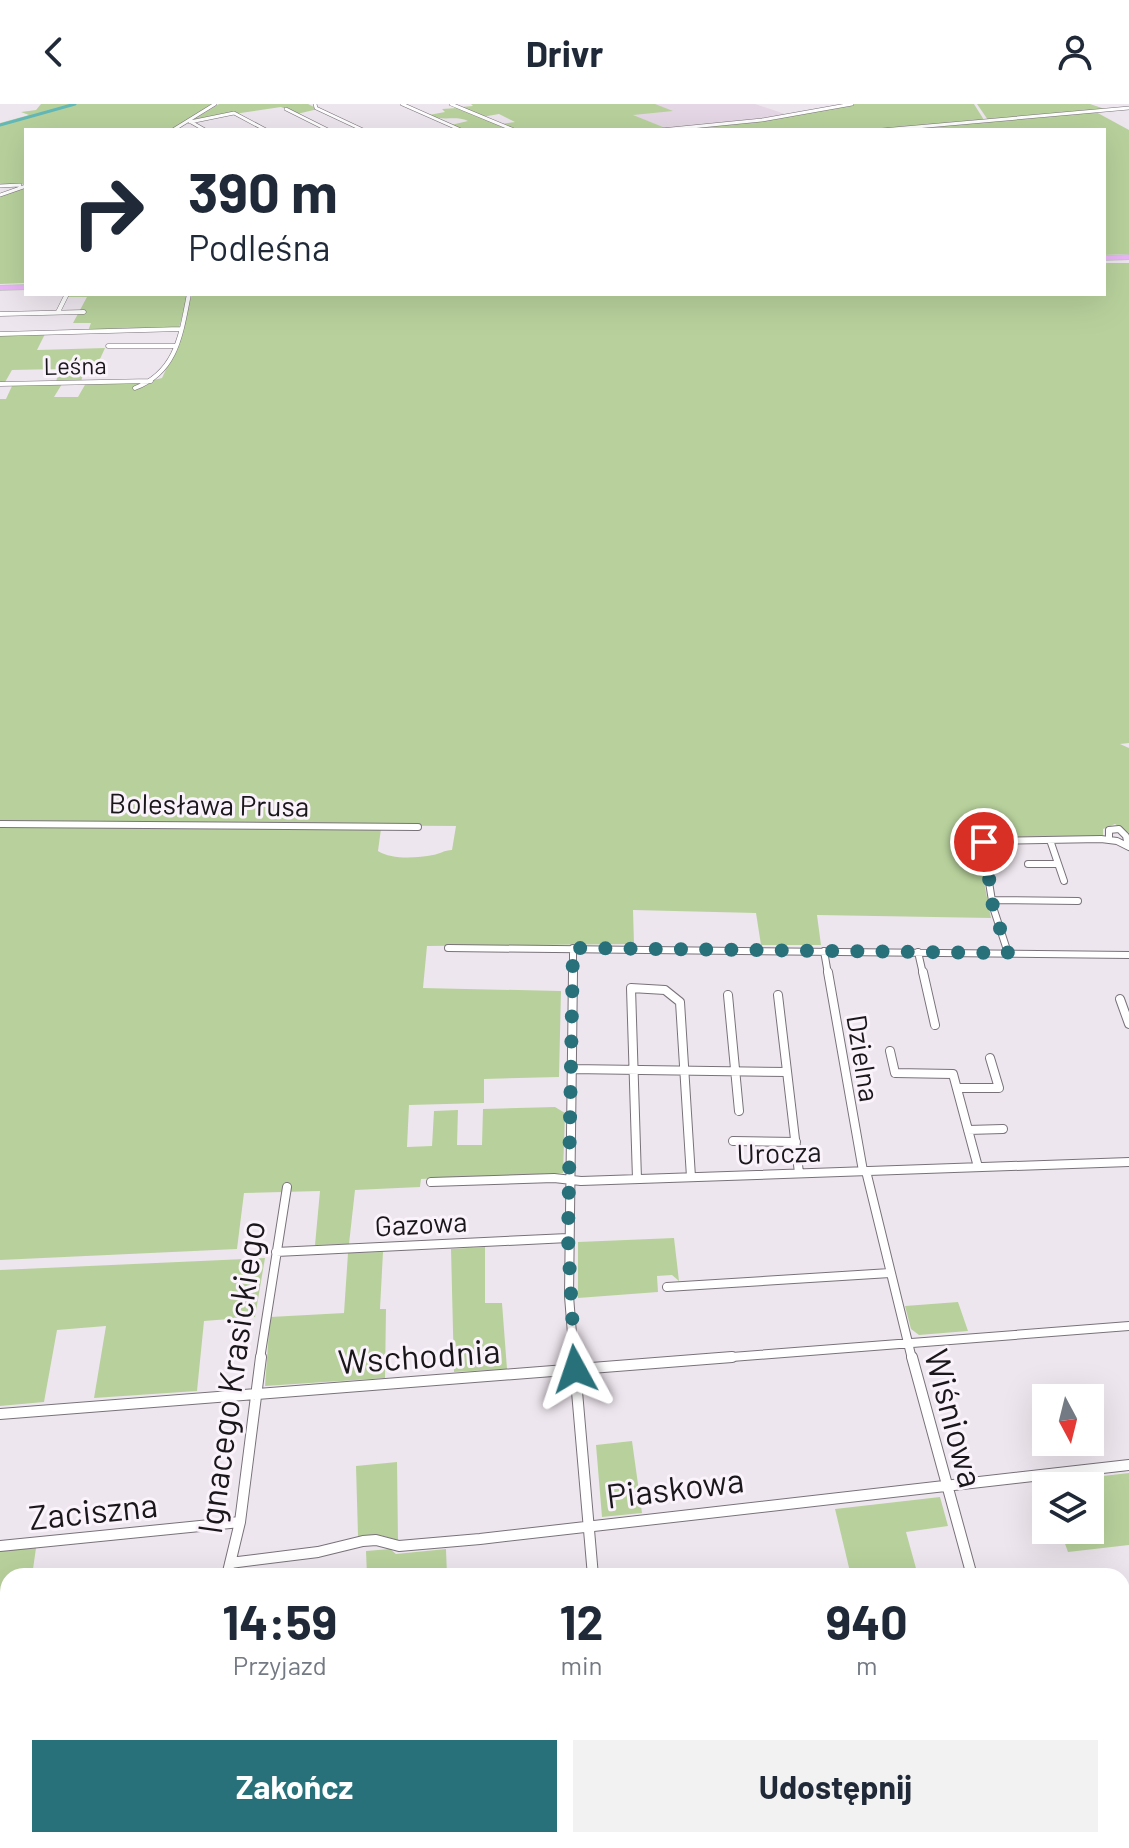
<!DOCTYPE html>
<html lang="pl">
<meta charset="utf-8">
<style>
:root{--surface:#fff;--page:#f2f2f3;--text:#1f2937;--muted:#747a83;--accent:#28717a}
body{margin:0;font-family:Barlow,sans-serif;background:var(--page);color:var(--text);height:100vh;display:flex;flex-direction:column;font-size:30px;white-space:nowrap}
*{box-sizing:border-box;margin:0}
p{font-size:26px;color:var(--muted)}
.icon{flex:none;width:44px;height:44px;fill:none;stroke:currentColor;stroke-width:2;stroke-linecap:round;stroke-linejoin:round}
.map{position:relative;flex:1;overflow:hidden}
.details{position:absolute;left:0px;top:1464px;width:1130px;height:280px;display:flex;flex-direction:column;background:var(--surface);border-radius:24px 24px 0 0;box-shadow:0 8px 32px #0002}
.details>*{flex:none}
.hud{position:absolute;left:24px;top:24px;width:1082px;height:168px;border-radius:0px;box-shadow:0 8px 32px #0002;background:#fff;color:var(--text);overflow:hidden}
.needle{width:52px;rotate:173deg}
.buttons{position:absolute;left:1032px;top:1280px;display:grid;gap:16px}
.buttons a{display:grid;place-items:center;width:72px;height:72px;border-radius:0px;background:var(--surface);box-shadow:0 8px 32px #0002;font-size:40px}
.pin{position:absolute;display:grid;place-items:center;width:68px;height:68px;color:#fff;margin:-34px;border:4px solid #fff;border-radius:50%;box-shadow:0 2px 8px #0007}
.me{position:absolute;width:88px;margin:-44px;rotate:355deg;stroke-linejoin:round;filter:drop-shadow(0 0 6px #0008)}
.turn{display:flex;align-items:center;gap:28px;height:168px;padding:0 32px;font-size:36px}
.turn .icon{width:104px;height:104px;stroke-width:2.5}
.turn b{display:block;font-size:56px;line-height:68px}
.eta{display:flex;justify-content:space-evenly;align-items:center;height:136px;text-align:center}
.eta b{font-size:48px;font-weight:700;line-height:56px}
.cta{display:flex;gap:16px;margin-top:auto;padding:16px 32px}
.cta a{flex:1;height:92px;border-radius:0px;background:var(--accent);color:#fff;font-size:32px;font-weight:700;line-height:92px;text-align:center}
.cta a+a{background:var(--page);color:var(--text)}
header{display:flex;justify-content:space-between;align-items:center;height:104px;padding:0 32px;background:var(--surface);font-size:36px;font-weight:700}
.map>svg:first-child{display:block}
.built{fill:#e5d7e5}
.green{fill:#b8d19c}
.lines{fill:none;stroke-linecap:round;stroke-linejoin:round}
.canal{stroke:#63b8b8;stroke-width:3}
.street-far4-casing{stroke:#797279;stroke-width:4}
.street-far3-casing{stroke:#797279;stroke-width:5}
.street-far2-casing{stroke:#797279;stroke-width:8}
.street-far1-casing{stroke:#797279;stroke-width:10}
.street-casing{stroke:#797279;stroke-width:12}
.primary-casing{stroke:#c8c7c8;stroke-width:2}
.street-far4{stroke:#fff;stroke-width:3}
.street-far3{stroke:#fff;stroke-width:4}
.street-far2{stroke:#fff;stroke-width:6}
.street-far1{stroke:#fff;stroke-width:8}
.street{stroke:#fff;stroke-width:10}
.primary{fill:#ebb6f7;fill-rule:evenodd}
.route{stroke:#28717a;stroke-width:14;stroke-dasharray:0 25.2}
.labels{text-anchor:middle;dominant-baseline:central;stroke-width:6;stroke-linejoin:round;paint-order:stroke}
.far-street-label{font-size:24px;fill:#1a171a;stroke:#fbf3fb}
.street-label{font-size:28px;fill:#1a171a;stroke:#fbf3fb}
.near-street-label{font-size:34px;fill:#1a171a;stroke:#fbf3fb}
</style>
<header><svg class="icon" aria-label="back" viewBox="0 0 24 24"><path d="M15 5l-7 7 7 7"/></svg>Drivr<svg class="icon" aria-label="person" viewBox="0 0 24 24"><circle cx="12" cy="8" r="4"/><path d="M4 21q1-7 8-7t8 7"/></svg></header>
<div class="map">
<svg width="1129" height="1744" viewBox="0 0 1129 1744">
<rect width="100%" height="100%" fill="#eee6ee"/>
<!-- built -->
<path class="built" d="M603,0H755L788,11L668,25Z"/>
<!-- green -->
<path class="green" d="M41,0H212L171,26H26V80L0,81V19L29,11L21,8L36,6Z
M219,0H308L318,5L297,10L281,3L193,16Z
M471,0H655L673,7L633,11L668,25L777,14L855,0H974L984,16L875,26H515L501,20L515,18L499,10L482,13L461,3L473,2Z
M977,0H1090L1105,5L988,16Z
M457,4L511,26H461L451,21L468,17C455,11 443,18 429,11L445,8L442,5Z
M1094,7L1129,26V150L1104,151V26H890Z
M26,83V179L0,180V92Z
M1104,159H1129V639L1120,640L1129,644V729L1115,720L1103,725V732L982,733L977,742L991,814L817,811L821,841H761L756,809L633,806L634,840L427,842L423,884L561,887L559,973L484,975V999L409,1001L407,1043L432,1042L434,1007L458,1006L457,1041H482L483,1005L555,1003L565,1009L563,1069L421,1075L420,1083L355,1086L349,1140L315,1141L320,1087L244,1089L237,1145L0,1156V722L381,725L378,747C392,756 417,754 433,751C440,750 444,746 452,746L456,722L0,719V295H6L12,282L62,280L54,293H78L86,279H141L162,274L177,242L192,190H1104Z
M69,190H188L179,224L88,227L91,219H73L87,193H68Z
M45,230L37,246L105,244L96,264H86L81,277L56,278L59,265L12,266L4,280H0V231Z
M674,1134L679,1177L672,1171L657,1172L658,1188L578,1194V1138Z
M485,1143V1199H502L507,1265L454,1268L451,1145Z
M383,1148L380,1205H386L385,1274L265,1282L270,1213L344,1209L348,1149Z
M265,1154L255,1213L204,1217L197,1287L94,1294L106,1222L57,1226L44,1298L0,1302V1166Z
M958,1198L968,1227L919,1231L911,1225L905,1202Z
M632,1337L642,1409L602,1413L596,1341Z
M397,1358L398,1436L380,1431L358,1432L356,1362Z
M1129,1369V1441L1068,1448L1060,1426H1090V1382H1046V1389L1042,1379Z
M940,1393L948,1422L906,1428L917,1468L851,1472L835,1405Z
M36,1444L32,1472H8V1525L0,1526V1447Z
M390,1445L396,1450L446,1445L447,1472H367L366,1447Z
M1129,1678V1744H819L856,1736H1122V1679Z
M96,1736H199L198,1744H95Z
M209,1736H308V1744H208Z
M366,1736H621L622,1744H366Z"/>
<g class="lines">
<!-- canal -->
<path class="canal" d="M0,21L75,0"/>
<defs>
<path id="street-far4" d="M315,0L316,4L363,26
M402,0L461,26
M451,0L514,26
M286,5L328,26
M190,18L234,9L266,26
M191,18L205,26
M173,26L215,0
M661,26L762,16L852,0
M882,26L1129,4
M0,82L20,81
M0,91L26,82"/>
<path id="street-far3" d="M58,208L67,190
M0,210L84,208
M0,230L181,225
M108,242H175
M0,280L151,277
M135,284C177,268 181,230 189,190"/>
<path id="street-far2" d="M0,720L418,723
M1050,736L1064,777
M1109,736V726L1119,725L1126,732L1128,742
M1028,760H1058
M992,796L1078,797
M448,844L1129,851
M824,847L828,870
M918,848L923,870
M1008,849L993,803L983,741L985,737L1101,735L1117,737L1129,743
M573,870V844"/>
<path id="street-far1" d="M573,868L569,1192L574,1255
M828,868L863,1067
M923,868L935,921
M728,891L739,1007
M778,891L799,1069
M1120,895L1129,920
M890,947L895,969L953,970L978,1063
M571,965L787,968
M957,984H999L990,954
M968,1026L1003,1025
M733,1037L796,1038
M866,1067L912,1255
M637,1075L631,884L665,886L680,898L691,1073
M431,1078L554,1074L581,1077L1129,1058
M276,1148L568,1134
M667,1183L890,1169
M260,1255L287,1083
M706,1255L1129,1222"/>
<path id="street" d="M574,1253L593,1472
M912,1253L972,1472
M0,1310L732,1253
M0,1442L240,1418
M230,1459L318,1448L363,1437L376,1436L399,1442L480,1435L1129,1361
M227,1472L240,1418L261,1253
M1122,1489L1129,1488
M0,1532L8,1531
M0,1640L8,1639
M1122,1666L1129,1664
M636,1736L638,1744
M203,1744L204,1736
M740,1744L779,1736"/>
<path id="primary" d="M1129,151V155L1104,156V152Z
M26,181V185L0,186V182Z"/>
</defs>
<!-- street-far4 casing -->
<use href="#street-far4" class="street-far4-casing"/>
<!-- street-far3 casing -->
<use href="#street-far3" class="street-far3-casing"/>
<!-- street-far2 casing -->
<use href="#street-far2" class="street-far2-casing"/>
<!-- street-far1 casing -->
<use href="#street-far1" class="street-far1-casing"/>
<!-- street casing -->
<use href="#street" class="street-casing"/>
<!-- primary casing -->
<use href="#primary" class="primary-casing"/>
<!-- street-far4 -->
<use href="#street-far4" class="street-far4"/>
<!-- street-far3 -->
<use href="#street-far3" class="street-far3"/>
<!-- street-far2 -->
<use href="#street-far2" class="street-far2"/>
<!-- street-far1 -->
<use href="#street-far1" class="street-far1"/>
<!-- street -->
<use href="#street" class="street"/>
<!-- primary -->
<use href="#primary" class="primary"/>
</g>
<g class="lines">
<!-- route -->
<path class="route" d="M575,1265L568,1134L573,844L1008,849L993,803L984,738"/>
</g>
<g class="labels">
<!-- far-street labels -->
<g class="far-street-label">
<text transform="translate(75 261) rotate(-1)">Leśna</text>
</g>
<!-- street labels -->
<g class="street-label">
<text transform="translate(209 700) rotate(1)">Bolesława Prusa</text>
<text transform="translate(864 954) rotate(81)">Dzielna</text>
<text transform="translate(779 1048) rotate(-2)">Urocza</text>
<text transform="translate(421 1119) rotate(-3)">Gazowa</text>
</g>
<!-- near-street labels -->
<g class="near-street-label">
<text transform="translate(419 1251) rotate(-4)">Wschodnia</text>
<text transform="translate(230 1273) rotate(-82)">Ignacego Krasickiego</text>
<text transform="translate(955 1314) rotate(75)">Wiśniowa</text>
<text transform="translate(675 1383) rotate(-7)">Piaskowa</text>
<text transform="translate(93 1406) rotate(-6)">Zaciszna</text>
</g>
</g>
</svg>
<div class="buttons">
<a><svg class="needle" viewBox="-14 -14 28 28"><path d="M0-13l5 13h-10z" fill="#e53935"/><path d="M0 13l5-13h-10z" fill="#747a83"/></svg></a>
<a><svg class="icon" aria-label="layers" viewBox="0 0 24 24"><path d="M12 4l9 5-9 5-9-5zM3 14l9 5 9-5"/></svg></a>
</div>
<div class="pin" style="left:984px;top:738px;background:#d93025"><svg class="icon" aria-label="arrive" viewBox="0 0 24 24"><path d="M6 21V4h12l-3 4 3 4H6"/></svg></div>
<svg class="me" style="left:575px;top:1265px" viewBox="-20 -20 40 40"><path d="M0-17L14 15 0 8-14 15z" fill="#28717a" stroke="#fff" stroke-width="4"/></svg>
<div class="hud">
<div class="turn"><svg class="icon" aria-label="right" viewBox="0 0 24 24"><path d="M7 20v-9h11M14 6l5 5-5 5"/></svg><div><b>390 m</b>Podleśna</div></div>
</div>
<section class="details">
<div class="eta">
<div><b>14:59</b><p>Przyjazd</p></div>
<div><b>12</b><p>min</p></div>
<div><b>940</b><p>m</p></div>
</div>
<div class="cta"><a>Zakończ</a><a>Udostępnij</a></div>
</section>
</div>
